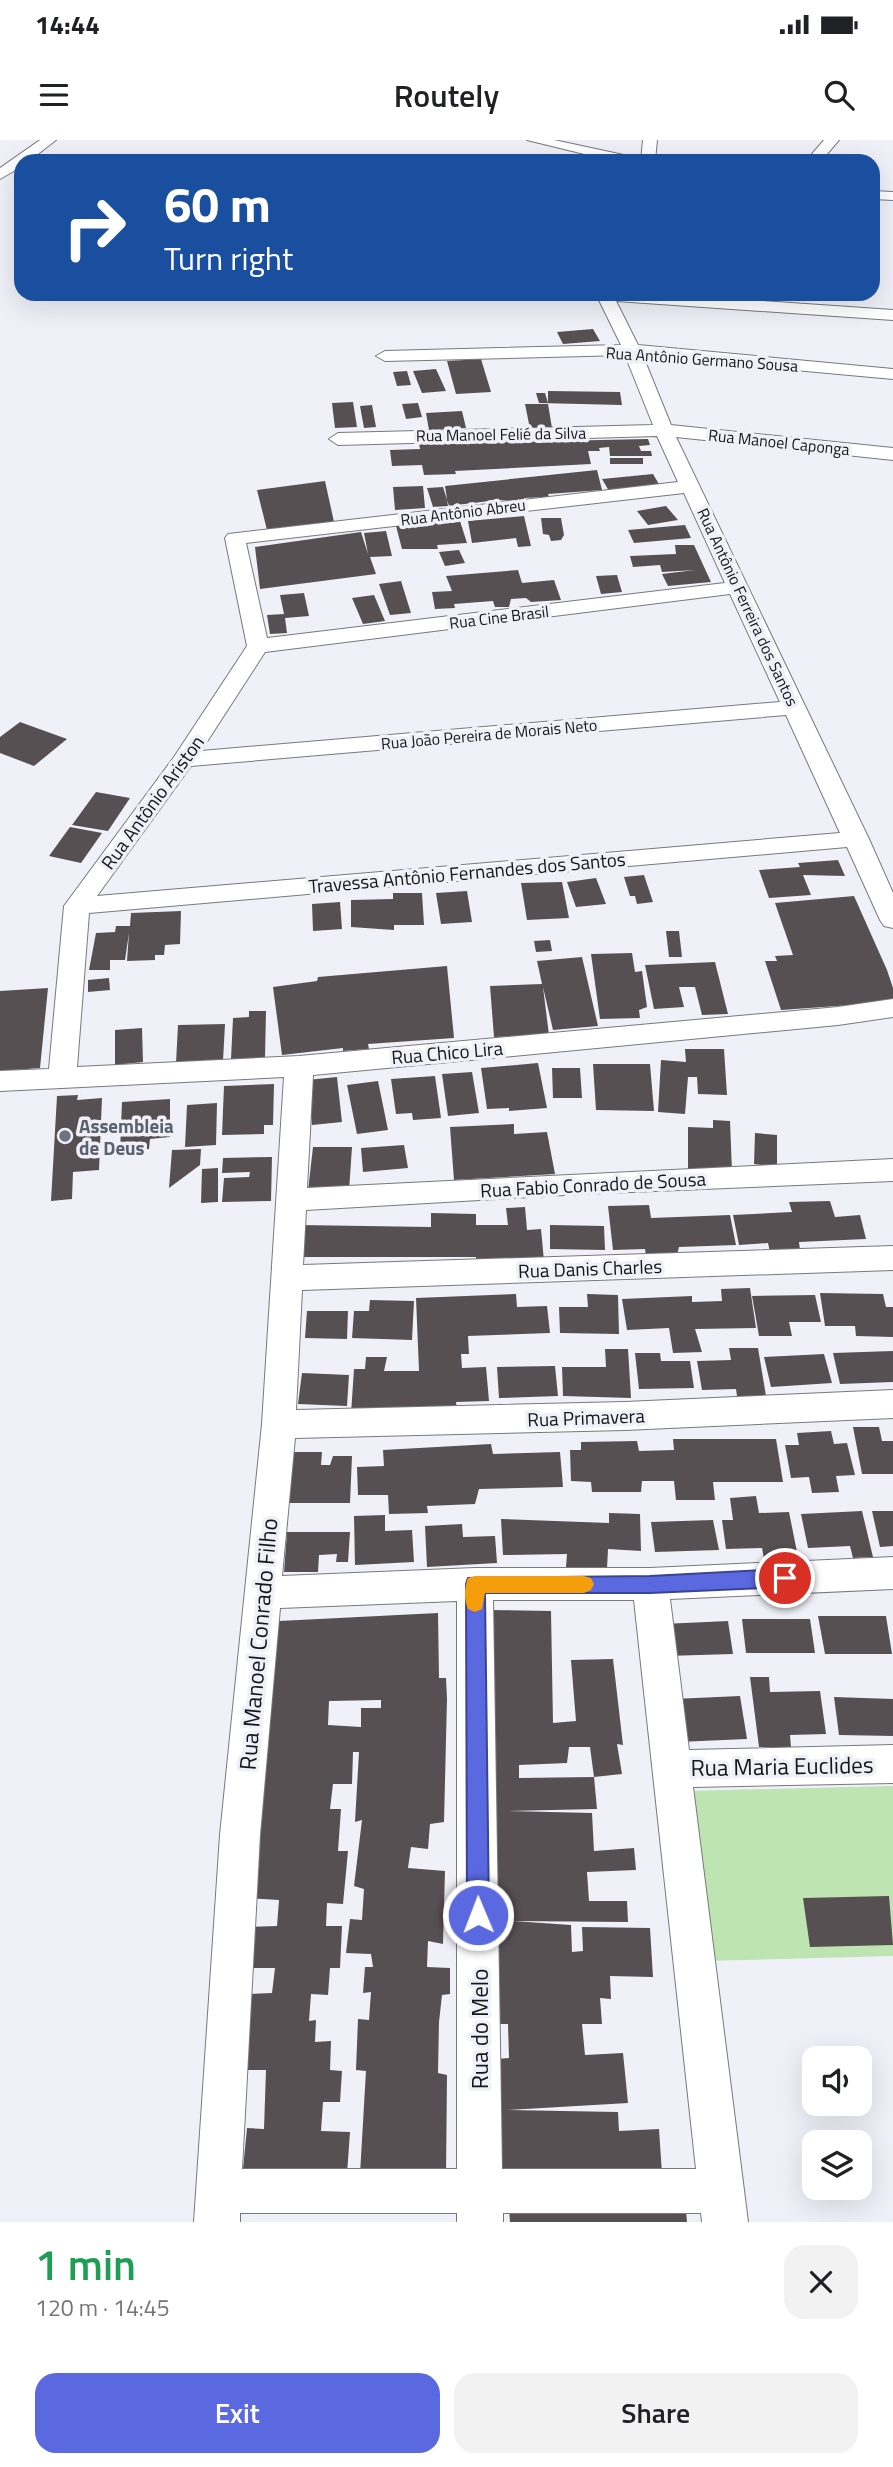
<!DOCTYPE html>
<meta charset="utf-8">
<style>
:root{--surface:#fff;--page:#f2f2f2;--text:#202124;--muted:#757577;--accent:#5a69e0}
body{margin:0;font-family:"Titillium Web",sans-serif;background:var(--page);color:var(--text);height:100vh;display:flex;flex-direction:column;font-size:26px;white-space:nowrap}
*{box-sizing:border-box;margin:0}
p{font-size:23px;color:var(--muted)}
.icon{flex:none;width:38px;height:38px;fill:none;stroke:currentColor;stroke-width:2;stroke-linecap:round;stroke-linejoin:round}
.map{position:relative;height:2082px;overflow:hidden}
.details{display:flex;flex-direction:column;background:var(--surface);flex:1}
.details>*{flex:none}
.banner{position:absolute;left:14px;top:14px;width:866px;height:147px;border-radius:21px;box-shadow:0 7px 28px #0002;background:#1a4fa0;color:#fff;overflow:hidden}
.buttons{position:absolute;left:802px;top:1906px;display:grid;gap:14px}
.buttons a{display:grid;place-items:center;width:70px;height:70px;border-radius:14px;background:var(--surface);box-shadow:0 7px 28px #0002;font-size:35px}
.pin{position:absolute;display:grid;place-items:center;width:60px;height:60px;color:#fff;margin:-30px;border:4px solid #fff;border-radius:50%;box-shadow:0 2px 7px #0007}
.me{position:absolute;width:77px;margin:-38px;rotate:359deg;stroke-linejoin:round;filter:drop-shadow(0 0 5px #0008)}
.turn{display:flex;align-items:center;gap:24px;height:147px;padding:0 35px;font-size:32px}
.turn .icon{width:91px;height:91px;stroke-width:2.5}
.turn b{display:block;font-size:49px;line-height:60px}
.round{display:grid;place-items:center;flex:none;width:74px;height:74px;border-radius:21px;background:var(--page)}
.headline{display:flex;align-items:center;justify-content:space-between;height:119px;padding:0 35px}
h1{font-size:42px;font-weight:600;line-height:52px;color:#1e9e55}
.cta{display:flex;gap:14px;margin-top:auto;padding:14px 35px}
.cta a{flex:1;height:80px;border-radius:21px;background:var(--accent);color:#fff;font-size:28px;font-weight:600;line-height:80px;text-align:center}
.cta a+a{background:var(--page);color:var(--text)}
.status{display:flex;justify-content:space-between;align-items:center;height:49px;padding:0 35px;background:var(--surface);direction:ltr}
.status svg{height:19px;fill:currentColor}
header{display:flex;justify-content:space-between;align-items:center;height:91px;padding:0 35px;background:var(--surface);font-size:32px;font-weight:600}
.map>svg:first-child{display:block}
.green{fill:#bee4b2}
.building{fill:#575052;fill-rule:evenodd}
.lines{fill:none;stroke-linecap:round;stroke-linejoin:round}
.minor-casing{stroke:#78797f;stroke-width:2}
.minor{fill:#fff;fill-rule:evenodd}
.route{fill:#5a69e0;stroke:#3a4492;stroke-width:2}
.slow{fill:#f59e0b}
.worship-dot{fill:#6b7280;stroke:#f0f1f8;stroke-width:2.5}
.labels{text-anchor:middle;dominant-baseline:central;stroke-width:7;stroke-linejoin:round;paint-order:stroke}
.far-street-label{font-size:16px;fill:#161719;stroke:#f0f1f8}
.street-label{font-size:19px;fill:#161719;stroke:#f0f1f8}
.worship-label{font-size:19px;font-weight:bold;fill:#5b616d;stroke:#f0f1f8;text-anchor:start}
.near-street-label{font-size:23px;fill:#161719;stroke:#f0f1f8}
</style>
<div class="status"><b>14:44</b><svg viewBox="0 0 49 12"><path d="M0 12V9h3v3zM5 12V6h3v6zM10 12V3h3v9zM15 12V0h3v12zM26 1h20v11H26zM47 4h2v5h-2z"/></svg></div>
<header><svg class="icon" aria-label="menu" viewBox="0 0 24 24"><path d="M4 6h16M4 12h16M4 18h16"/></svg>Routely<svg class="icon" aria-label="search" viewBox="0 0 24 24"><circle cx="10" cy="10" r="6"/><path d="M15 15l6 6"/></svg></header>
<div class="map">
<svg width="893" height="2082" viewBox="0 0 893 2082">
<rect width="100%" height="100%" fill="#f0f1f8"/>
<!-- green -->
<path class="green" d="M893,1646V1816L704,1821L684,1651Z"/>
<!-- building -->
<path class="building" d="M593,189L600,201L563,204L557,192Z
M481,219L491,252L456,254L447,221Z
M436,229L446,251L422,253L413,231Z
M407,231L411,245L397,246L393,232Z
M548,251L620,252L622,265L539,263L536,253H545L548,263Z
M353,262L357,287L335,288L332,263Z
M418,263L422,277L406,279L402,264Z
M525,264H548L552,288L530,289Z
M372,265L376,287L364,288L360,266Z
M462,271L466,288L429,290L426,273Z
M648,299L650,305L639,306L641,311H651L652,316H610L609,307L599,308L600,311H588L591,324L455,331L456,334L424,335L422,325L392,326L390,310L420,309L419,304Z
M610,318H643V324H610Z
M597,330L602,350L548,354L549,357L524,358V362L498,360L448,366L445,346Z
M653,334L660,346L609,351L602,339Z
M325,341L334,382L267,390L257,350Z
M423,346L425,368L395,370L393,347Z
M443,347L449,366L433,367L427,348Z
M666,366L678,380L648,385L637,371Z
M524,376L531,406L518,407L516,398L472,403L468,381Z
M541,378H561L564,395L561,400L551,401L549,395L543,394Z
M460,381L467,403L437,405L438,409H402L396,386Z
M685,385L691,398L634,403L628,390Z
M386,391L392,416L370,417L376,434L260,449L255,407L361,392L368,414L364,393Z
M675,405H694L711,442L668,446L662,434L695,430L662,432L660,425L633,427L630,416L676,414Z
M459,410L465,423L445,426L439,412Z
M518,430L522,443L554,440L561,460L531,462L526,458L511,459L509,467H495L493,461L454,464L455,468L435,469L432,452L452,451L446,436Z
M617,435L622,452L601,454L596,436Z
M401,441L411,473L390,475L379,444Z
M304,453L309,476L285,478L287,493L270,494L267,475L284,474L280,455Z
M374,455L385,481L363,484L352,458Z
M20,582L67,599L34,626L0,613V597Z
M96,652L130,658L108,691L72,685Z
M70,687L102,693L81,723L49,716Z
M838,720L845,736L803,735L811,755L769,758L759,730L800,727L798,723Z
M644,735L653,762L637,764L635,756H630L624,737Z
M596,738L606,764L576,767L567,742Z
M562,742L569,778L527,780L521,743Z
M467,751L472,782L441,784L436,753Z
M393,753H422L424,785H394V790L351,787V760L393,759Z
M854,756L887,830L893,848V862L781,870L765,821H777L775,816L793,815L775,763Z
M340,762L342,789L313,791L312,764Z
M181,771L180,804L165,805L164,815H155V820L127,821L129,793L125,820H110V830H89L96,793L115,792L116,786H130L131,773Z
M666,791H679L682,817H669Z
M550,800L552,811L536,812L534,801Z
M632,813L635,832L642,831L647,867L639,870L640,878L600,879L591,814Z
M582,817L598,886L553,890L543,847L549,895L494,897L490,846L542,844L537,821Z
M715,822L728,874L702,875L695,847H679L684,867L654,869L645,825Z
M447,826L454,898L368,904L369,909L343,911V908L282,915L273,847L317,841L318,837Z
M109,838L110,850L88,852V840Z
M48,848L40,928L0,931V851Z
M249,871H266L265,918L231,919L233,878L249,877Z
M225,884L223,921L176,923L178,885Z
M142,888L143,922L115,925V890Z
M685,909H724L727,955L698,954L697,937H688L685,974L658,972L661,920L686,922Z
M538,923L547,968L509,971V968L487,969L481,928Z
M593,924H650L654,971L596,970Z
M552,928H580L582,958H553Z
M472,932L479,973L448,976L442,934Z
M435,936L441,978L413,980L412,973L396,974L391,939Z
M337,937L342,982L312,985L307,940Z
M378,941L388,990L357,994L347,945Z
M274,944L273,985H264V994L222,995L224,946Z
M78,955L77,960L102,958L99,1030L73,1032L72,1059L51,1061L57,956Z
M170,959V997L150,999L149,1009L120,1011L122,962Z
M217,963L216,1005L185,1007L187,965Z
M713,980L730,981L732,1032L688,1030V987L713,988Z
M514,984V994L547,992L555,1034L454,1040L450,987Z
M755,993L777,995V1027L754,1024Z
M404,1005L408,1028L363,1032L361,1008Z
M313,1007H352L349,1051H308Z
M201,1009L200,1025L169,1048L172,1010Z
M272,1017L271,1061L222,1062L224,1038L249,1037L250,1032L222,1033L223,1018Z
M218,1028V1062L201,1063L202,1029Z
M830,1061L835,1077L860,1075L866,1099L799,1102L800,1110L770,1112L768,1103L739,1105L733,1075L792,1072L789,1062Z
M649,1065L651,1078L730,1075L736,1105L679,1107L677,1115L646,1116L645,1109L613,1110L608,1066Z
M525,1067L527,1090L541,1089L544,1121L476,1123V1117H298L299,1085L431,1087V1073L476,1074V1085H508L506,1068Z
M550,1085L604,1086L605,1110L550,1109Z
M750,1148L756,1188L695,1189L702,1212L673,1213L669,1188L627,1190L622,1159L692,1156V1162L722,1161L721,1149Z
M820,1153L883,1154L886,1167H893V1197L856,1196L855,1186H825Z
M516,1154L517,1167L547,1166L550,1193L468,1196L469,1214H461L462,1228L486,1227L489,1261L456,1262L457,1270L351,1274L354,1229H365L366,1217H387L384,1231H419L416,1158Z
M587,1154L618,1155L619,1194L560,1193L559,1167H588Z
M815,1155L821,1182H789L792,1196H759L752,1156Z
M370,1160L414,1161L412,1200L352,1198L354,1171H369Z
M307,1171H348L347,1199L305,1198Z
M729,1208H758L766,1256H737L736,1249L702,1250L697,1221L731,1220Z
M605,1209H628L631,1258L563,1256L562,1227H606Z
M893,1211V1242L840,1244L833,1213Z
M635,1213H660L661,1221H690L694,1248L639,1249Z
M824,1214L832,1243L771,1247L764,1217Z
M555,1226L558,1256L499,1258L497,1227Z
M302,1233L349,1235L347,1266L298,1264Z
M853,1287H879L882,1301H893V1334H862Z
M831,1291L834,1304L847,1303L855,1335L836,1336L839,1352L812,1353L809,1337L791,1338L785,1305H799L797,1293Z
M673,1299H776L783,1342H713L715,1360H676L674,1341H642L641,1352H592L591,1342L571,1341L570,1310H581V1302L637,1301L639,1311L674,1310Z
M491,1304L493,1314L560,1312L563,1347L479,1349L475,1364L427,1366L428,1373L389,1374L388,1355H358L357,1327L384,1326L383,1310Z
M288,1312H322L321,1325H330L333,1316H352L350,1363H285Z
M756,1356L759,1373L789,1372L799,1422L765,1424L762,1408L726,1409L722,1380H733L730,1358Z
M862,1371L873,1417L853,1418L850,1406L808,1408L801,1374Z
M872,1371H893V1406L880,1407Z
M609,1373L640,1374L641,1411L608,1409L607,1429L566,1427L567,1414L503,1415L501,1379L609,1383Z
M385,1375V1391L412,1390L414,1422L355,1425L354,1376Z
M713,1380L719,1410L655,1412L651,1382Z
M462,1384L463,1397L495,1396L497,1423L427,1427L425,1386Z
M287,1392H350L348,1422H336L337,1414L319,1415L318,1432H284Z
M486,1470L551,1471L553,1583L576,1581L571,1520L613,1519L623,1605L617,1604L622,1634L594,1637L590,1607H569L567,1623L519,1625V1638L594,1637L597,1669L508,1671L592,1673L594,1711L634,1708L636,1730L587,1732L589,1761H627L628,1782L513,1781L571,1785L572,1812L583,1811L582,1787L650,1788L653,1837L610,1836L611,1859L600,1858L602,1884H582L585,1915L623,1913L628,1963L506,1970L618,1972L619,1991L659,1989L662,2034L498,2032L496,1919L509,1918L508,1884H493Z
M438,1473L439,1538H446L447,1559L444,1682L430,1684L428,1709L411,1707L408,1728L445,1731L443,1804L428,1801L427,1827L450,1828V1854L442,1855L439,1882L438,1933L447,1935L446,2035L360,2034L366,1931L356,1930L358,1879L369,1880L371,1852L363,1853L365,1827H373L371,1814L346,1813L350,1779L362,1780L364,1749L354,1746L362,1680L355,1682L359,1612H353L352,1644H333L330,1669H341L338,1711H348L343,1764L327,1763L326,1786H342L340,1828H330L328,1855L311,1854L309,1881L316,1880L315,1902L331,1901L330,1930L342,1931L340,1962H323L321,1991L350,1992L347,2034L243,2029L247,1988L264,1989L266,1930H241L247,1854L272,1853L275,1828H242L245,1787L277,1786L279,1760L247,1758L279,1481ZM381,1560V1568H361V1587L328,1585L329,1561Z
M818,1476H886L892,1514H825Z
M742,1479H810L815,1513H746Z
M728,1481L733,1514L666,1516L663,1484Z
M750,1537H769L770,1552L820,1551L826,1594L790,1595L791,1607H759Z
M740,1556L747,1599L678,1602L673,1559Z
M834,1557L893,1559V1596L839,1595Z
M889,1756L893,1805L810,1807L803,1758Z
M509,2069L686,2070L687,2082H510Z"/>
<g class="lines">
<defs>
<path id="minor" d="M40,0H56L29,21H21V27L0,39V28Z
M527,0H554L633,17L640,21H613Z
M643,0H657L655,21H641Z
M824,0H839L821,21H806Z
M873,51L893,52V60L873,59Z
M596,154H662L893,170V180L616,161L638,205L893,229V239L643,216L671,285L893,308V320L676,297L869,699L893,753V788L884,786L880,780L847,707L89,773L77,927L299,916L838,867L893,859V877L838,885L313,935L307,1048L893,1019V1041L582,1054L306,1070L303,1125L893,1106V1130L302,1150L296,1270L625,1262L893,1250V1278L625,1290L295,1298L282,1436L475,1428H650L893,1417V1449L670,1459L689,1610L893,1605V1643L693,1647L748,2082H702L701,2073H503V2082H457V2073H240V2082H194L220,1695L262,1284L284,937L0,951V931L49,929L64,766L174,617L247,506L225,398L228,394L678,342L657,296L338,305L329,299L338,293L653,285L625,215L385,221L376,216L385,211L621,205ZM684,353L725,443L267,498L246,403ZM730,454L780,562L201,611L265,512ZM786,575L840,693L97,756L191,626ZM493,1460H634L696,2029H502ZM457,1461V2029H242L260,1695L280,1468Z"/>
</defs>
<!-- minor casing -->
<use href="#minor" class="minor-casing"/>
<!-- minor -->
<use href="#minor" class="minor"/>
</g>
<!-- route -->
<path class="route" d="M785,1429L792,1432L794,1438L792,1444L785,1447L650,1453H485L489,1775L485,1783L478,1786L470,1783L467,1775L466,1444L468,1438L650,1436Z"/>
<!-- slow -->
<path class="slow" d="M475,1436H584L591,1438L594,1444L591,1450L584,1453H485L482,1469L475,1472L468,1469C464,1460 464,1448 468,1438Z"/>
<!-- markers -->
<circle class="worship-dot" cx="65" cy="996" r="7"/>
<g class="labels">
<!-- far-street labels -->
<g class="far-street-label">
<text transform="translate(702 219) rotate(4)">Rua Antônio Germano Sousa</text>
<text transform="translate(501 294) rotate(-1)">Rua Manoel Felié da Silva</text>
<text transform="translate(779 302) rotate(6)">Rua Manoel Caponga</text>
<text transform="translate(463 372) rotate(-7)">Rua Antônio Abreu</text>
<text transform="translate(748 467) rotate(65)">Rua Antônio Ferreira dos Santos</text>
<text transform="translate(499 477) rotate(-7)">Rua Cine Brasil</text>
<text transform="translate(489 594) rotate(-5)">Rua João Pereira de Morais Neto</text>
</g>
<!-- street labels -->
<g class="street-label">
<text transform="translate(152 662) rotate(-54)">Rua Antônio Ariston</text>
<text transform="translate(467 732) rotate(-5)">Travessa Antônio Fernandes dos Santos</text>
<text transform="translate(447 912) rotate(-5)">Rua Chico Lira</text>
<text transform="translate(593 1044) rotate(-3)">Rua Fabio Conrado de Sousa</text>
<text transform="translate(590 1128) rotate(-2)">Rua Danis Charles</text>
<text transform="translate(586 1277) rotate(-2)">Rua Primavera</text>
</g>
<!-- worship labels -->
<g class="worship-label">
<text x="79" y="985">Assembleia<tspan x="79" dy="22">de Deus</tspan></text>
</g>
<!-- near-street labels -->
<g class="near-street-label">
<text transform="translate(258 1504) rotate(-85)">Rua Manoel Conrado Filho</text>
<text transform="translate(782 1626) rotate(-1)">Rua Maria Euclides</text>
<text transform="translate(479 1889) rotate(-90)">Rua do Melo</text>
</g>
</g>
</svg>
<div class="buttons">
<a><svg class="icon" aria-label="sound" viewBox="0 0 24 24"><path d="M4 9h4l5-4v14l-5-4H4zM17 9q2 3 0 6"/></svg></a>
<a><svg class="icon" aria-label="layers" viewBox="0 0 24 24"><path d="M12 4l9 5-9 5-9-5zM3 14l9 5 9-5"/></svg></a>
</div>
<div class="pin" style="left:785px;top:1438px;background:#d93025"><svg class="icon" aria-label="arrive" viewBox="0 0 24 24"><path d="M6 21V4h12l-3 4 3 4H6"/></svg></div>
<svg class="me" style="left:478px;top:1775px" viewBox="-20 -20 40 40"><circle r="17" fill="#5a69e0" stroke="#fff" stroke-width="3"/><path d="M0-11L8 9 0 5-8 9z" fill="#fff"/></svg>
<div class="banner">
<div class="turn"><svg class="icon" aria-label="right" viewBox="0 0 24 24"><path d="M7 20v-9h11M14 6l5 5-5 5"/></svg><div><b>60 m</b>Turn right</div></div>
</div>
</div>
<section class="details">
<div class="headline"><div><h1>1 min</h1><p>120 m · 14:45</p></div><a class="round"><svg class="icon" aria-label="close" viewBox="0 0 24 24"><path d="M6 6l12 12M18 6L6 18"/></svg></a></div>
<div class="cta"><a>Exit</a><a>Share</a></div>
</section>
